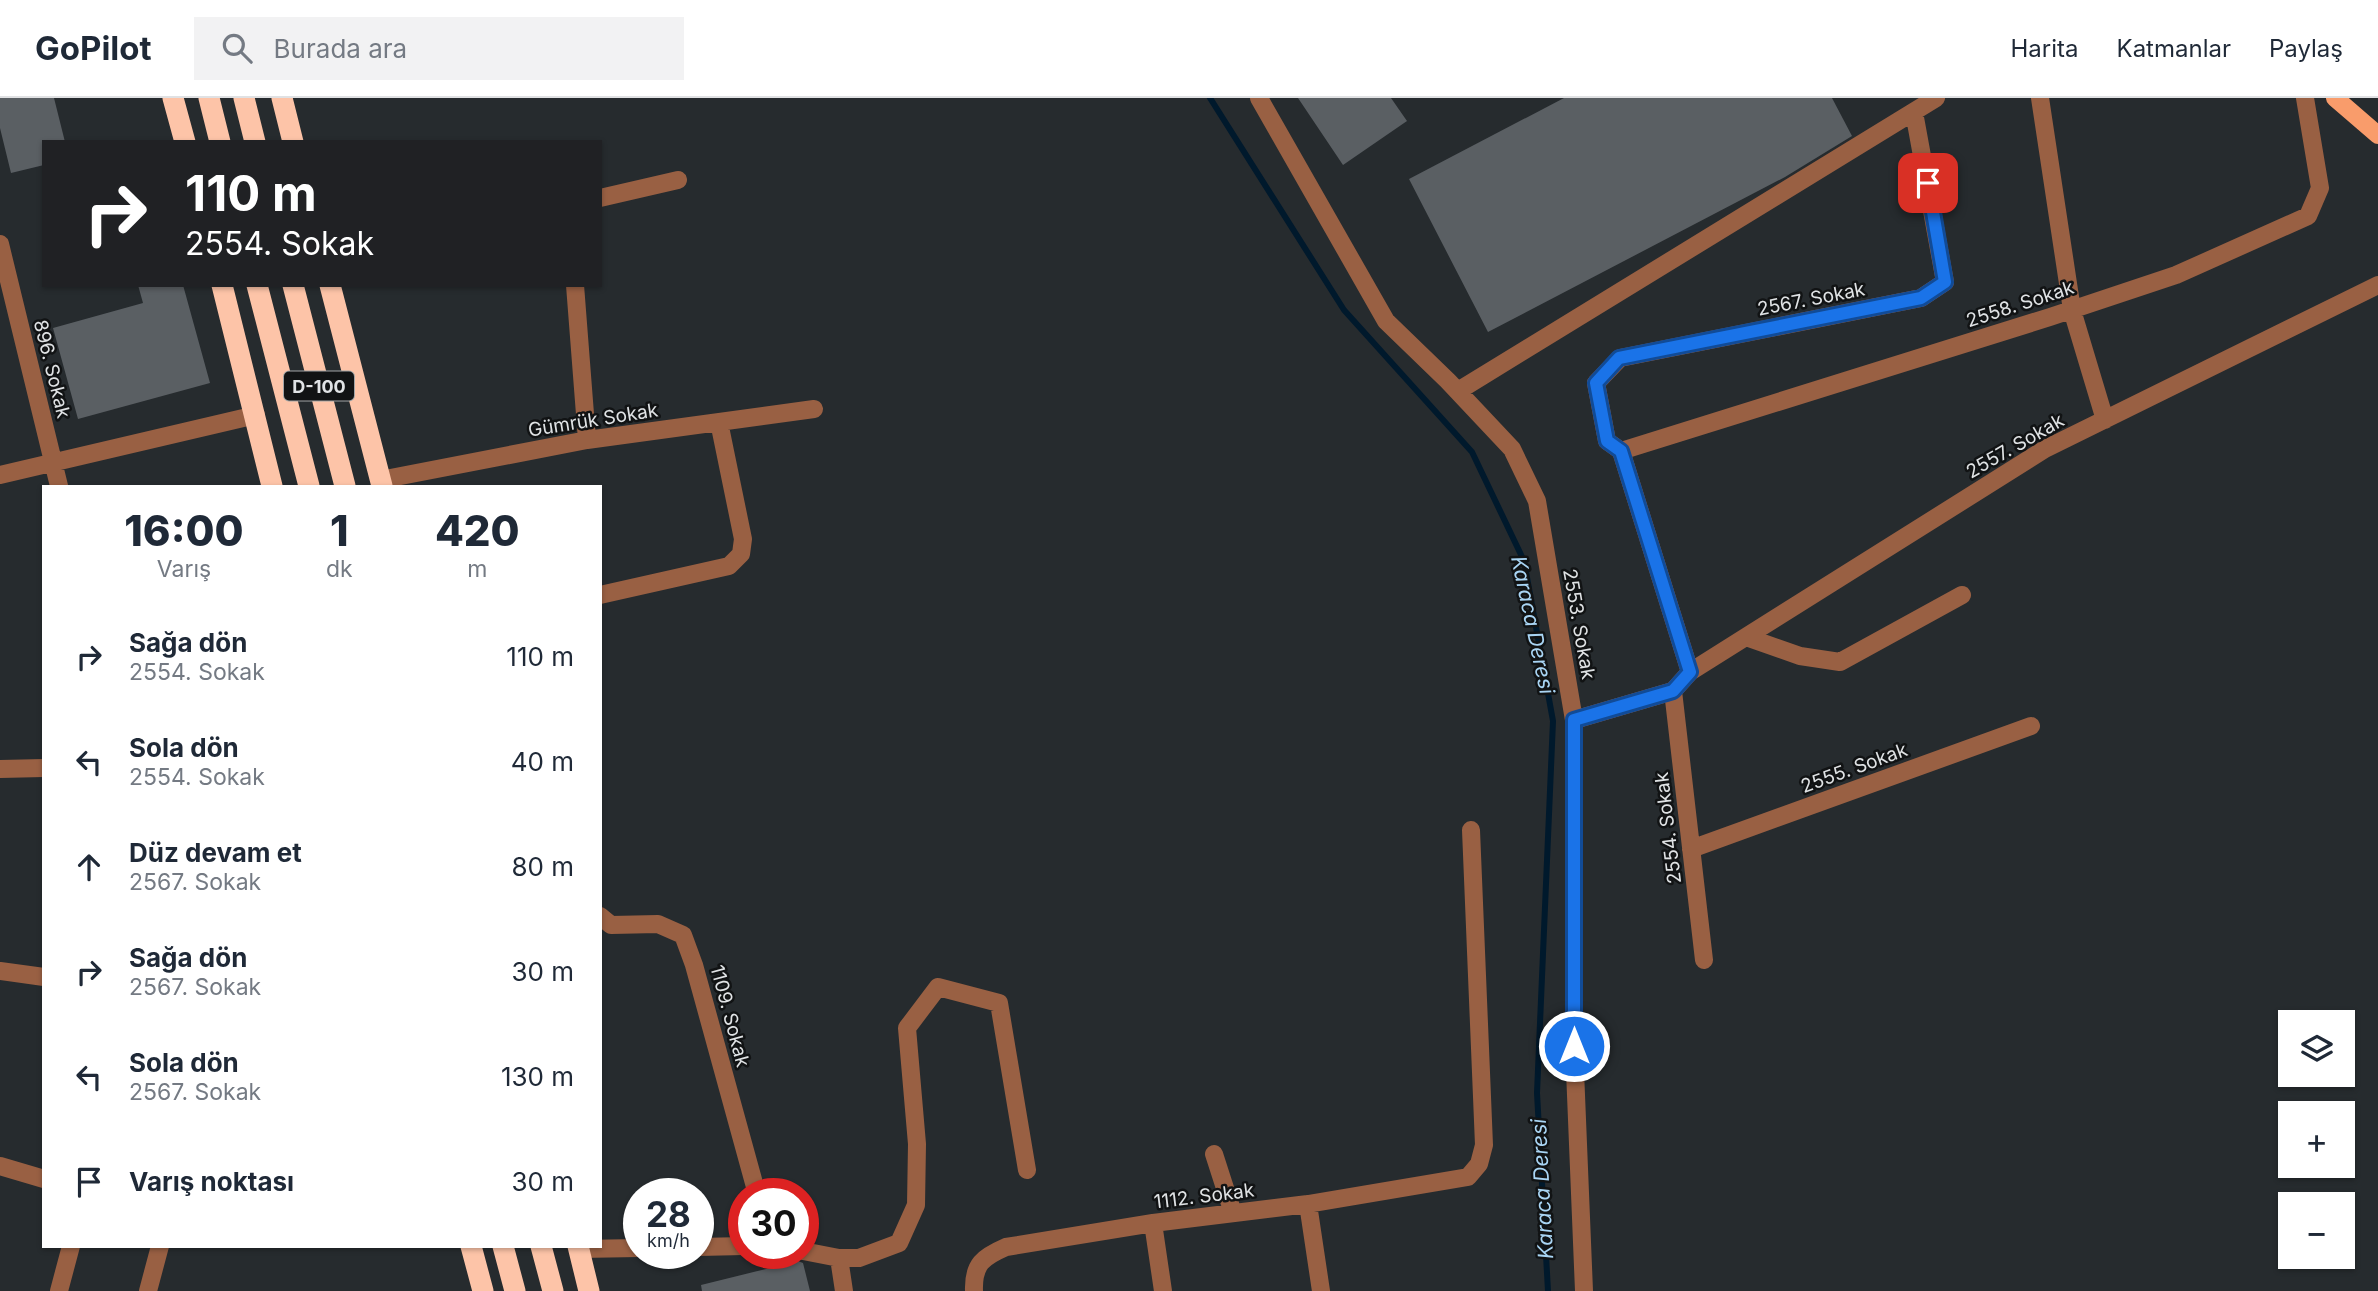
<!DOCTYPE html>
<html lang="tr">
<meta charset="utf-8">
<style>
:root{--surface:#fff;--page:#f2f2f3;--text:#1f2937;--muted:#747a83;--line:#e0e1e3}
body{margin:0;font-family:Inter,sans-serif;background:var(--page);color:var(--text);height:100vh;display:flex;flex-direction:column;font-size:26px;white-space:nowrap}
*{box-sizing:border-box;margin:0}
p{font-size:23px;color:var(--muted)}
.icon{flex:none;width:38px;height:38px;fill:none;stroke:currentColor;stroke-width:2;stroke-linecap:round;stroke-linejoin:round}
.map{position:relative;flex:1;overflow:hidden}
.sheet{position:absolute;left:42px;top:387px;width:560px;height:763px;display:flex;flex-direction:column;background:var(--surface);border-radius:0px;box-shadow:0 2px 5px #0004}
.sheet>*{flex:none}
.guide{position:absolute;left:42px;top:42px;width:560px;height:147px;border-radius:0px;box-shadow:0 2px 5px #0004;background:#202124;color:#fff;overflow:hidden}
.buttons{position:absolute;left:2278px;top:912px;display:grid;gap:14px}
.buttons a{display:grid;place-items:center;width:77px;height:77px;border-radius:0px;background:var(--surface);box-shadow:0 2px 5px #0004;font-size:35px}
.speed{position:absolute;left:623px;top:1080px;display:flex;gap:14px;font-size:35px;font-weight:700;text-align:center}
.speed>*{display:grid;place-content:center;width:91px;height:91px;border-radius:50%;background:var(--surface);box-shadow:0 2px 5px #0004;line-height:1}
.speed small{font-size:18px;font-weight:400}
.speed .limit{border:10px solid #d22;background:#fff;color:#111}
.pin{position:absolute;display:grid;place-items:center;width:60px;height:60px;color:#fff;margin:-30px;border-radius:14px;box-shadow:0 4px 10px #0006}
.me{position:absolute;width:77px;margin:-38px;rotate:0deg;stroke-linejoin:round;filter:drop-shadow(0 0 5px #0008)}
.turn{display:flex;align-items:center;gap:24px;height:147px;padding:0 28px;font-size:32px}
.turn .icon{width:91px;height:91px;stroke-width:2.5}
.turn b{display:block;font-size:49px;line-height:60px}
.eta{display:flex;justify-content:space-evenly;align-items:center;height:119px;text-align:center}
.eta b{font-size:42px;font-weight:800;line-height:49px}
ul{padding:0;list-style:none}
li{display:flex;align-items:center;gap:21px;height:105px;padding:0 28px}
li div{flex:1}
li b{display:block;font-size:26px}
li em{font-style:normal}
header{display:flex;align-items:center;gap:42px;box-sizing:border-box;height:98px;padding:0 35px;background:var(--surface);border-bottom:2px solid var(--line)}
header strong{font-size:33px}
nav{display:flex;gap:38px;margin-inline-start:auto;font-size:24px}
.search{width:490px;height:63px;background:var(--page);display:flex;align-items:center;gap:18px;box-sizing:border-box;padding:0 24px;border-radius:0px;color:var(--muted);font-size:26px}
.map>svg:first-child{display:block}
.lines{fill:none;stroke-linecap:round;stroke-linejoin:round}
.stream{stroke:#00192c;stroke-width:6}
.building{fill:#5a5f63}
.minor{stroke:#996043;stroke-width:18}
.major{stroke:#f99c6b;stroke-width:18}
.highway{stroke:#fdc4a8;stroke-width:21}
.route-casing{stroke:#114b97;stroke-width:18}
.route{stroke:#1a73e8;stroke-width:12}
.labels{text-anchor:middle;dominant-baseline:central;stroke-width:5;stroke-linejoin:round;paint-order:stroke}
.shield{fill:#111314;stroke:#a2a5a6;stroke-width:2}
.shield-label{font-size:18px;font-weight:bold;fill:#e0e3e5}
.street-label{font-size:19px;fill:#e0e3e5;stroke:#111314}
.water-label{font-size:21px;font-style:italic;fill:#a9d5f4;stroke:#111314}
</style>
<header>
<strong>GoPilot</strong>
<div class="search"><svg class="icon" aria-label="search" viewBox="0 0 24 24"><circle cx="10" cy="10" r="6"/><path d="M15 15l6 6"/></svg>Burada ara</div>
<nav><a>Harita</a><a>Katmanlar</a><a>Paylaş</a></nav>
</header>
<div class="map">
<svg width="2378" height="1193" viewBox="0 0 2378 1193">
<rect width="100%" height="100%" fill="#262b2e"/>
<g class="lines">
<!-- stream -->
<path class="stream" d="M1210,0L1344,212L1472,354L1524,463L1553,623L1537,995L1548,1193"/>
</g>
<!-- building -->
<path class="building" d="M0,0H54L65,44H44V67L11,75L0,30Z
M1298,0H1391L1407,23L1343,67Z
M1564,0H1832L1852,38L1785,79L1488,234L1409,81Z
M138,187H183L210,285L78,321L53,230L143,205Z
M798,1163L803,1165L810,1193H702L701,1187Z"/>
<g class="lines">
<!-- minor -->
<path class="minor" d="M1259,0L1386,223L1448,283L1512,351L1537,403L1574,622V948L1584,1193
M2040,0L2072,212L2105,322
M600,100L678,82
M0,146L59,388
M575,187L587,342
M1458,293L1936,0
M1621,353L2050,219L2176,177L2308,118L2320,90L2305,0
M1621,353L1607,343L1596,285L1620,260L1921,200L1945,184L1914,14
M0,377L256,317
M380,382L587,342L814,311
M600,497L729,468L741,456L743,441L719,324
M1746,539L1800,558L1840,564L1962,497
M1690,574L2045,351L2378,187
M1673,593L1704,862
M1574,622L1673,593L1690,574L1621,353
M0,671L44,670
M1691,751L2031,628
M600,818L611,827L658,826L683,837L694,867L757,1096
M0,873L44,879
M1214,1056L1233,1115
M0,1068L44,1081
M1308,1106L1321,1193
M1153,1125L1163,1193
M698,1149L744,1148
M579,1151L639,1150
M803,1153L839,1160H859L899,1145L916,1107L917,1046L907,930L938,889L999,905L1027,1072
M839,1160L844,1193
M59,1193L71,1148
M148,1193L160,1148
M974,1193C973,1166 983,1159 1006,1149L1153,1125L1308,1106L1468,1079L1479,1066L1484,1047L1471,732"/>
<!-- major -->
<path class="major" d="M2335,0L2378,37"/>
<!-- highway -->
<path class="highway" d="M173,0L185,44
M209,0L220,44
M244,0L255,44
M282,0L293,44
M222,187L272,388
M257,187L309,388
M293,187L345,388
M330,187L382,388
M471,1148L483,1193
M503,1148L515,1193
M541,1148L553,1193
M578,1148L589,1193"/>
</g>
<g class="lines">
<defs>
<path id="route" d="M1574,948V622L1673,593L1690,574L1621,353L1607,343L1596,285L1619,260L1921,200L1945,184L1928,85"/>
</defs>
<!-- route casing -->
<use href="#route" class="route-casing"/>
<!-- route -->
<use href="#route" class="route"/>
</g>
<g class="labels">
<!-- shield labels -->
<rect class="shield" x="284" y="273.5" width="70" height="29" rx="5"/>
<g class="shield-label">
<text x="319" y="288">D-100</text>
</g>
<!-- street labels -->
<g class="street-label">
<text transform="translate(1811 201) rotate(-11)">2567. Sokak</text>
<text transform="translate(2020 206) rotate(-18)">2558. Sokak</text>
<text transform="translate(52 271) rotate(76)">896. Sokak</text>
<text transform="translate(593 322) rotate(-9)">Gümrük Sokak</text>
<text transform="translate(2015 348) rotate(-30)">2557. Sokak</text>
<text transform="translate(1579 526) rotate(80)">2553. Sokak</text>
<text transform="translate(1854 670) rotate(-20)">2555. Sokak</text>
<text transform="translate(1668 730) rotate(-97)">2554. Sokak</text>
<text transform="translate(730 918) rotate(75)">1109. Sokak</text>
<text transform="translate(1204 1098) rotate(-7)">1112. Sokak</text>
</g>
<!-- water labels -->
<g class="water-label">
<text transform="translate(1533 527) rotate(78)">Karaca Deresi</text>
<text transform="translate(1542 1091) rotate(-93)">Karaca Deresi</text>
</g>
</g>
</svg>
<div class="buttons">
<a><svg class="icon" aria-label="layers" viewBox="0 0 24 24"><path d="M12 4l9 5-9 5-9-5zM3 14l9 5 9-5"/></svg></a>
<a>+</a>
<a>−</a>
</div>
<div class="speed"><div>28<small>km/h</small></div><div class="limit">30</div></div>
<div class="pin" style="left:1928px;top:85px;background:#d93025"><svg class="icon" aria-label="arrive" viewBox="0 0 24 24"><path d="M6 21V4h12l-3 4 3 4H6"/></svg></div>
<svg class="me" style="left:1574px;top:948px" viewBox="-20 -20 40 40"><circle r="17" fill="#1a73e8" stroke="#fff" stroke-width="3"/><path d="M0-11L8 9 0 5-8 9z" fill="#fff"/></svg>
<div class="guide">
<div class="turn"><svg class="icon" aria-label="right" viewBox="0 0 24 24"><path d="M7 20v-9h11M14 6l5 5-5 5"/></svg><div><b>110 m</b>2554. Sokak</div></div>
</div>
<section class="sheet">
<div class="eta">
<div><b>16:00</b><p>Varış</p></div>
<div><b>1</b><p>dk</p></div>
<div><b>420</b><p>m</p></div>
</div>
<ul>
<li><svg class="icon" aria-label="right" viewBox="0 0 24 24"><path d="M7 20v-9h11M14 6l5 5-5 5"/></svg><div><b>Sağa dön</b><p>2554. Sokak</p></div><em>110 m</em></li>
<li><svg class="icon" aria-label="left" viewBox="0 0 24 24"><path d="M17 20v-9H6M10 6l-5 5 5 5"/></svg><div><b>Sola dön</b><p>2554. Sokak</p></div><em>40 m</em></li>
<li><svg class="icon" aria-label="ahead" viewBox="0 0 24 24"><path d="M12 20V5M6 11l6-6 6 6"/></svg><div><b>Düz devam et</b><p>2567. Sokak</p></div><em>80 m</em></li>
<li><svg class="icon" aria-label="right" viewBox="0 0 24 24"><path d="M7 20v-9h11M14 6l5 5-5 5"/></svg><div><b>Sağa dön</b><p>2567. Sokak</p></div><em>30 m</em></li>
<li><svg class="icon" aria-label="left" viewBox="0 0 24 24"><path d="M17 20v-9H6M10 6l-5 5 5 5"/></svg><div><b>Sola dön</b><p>2567. Sokak</p></div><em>130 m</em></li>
<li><svg class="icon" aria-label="arrive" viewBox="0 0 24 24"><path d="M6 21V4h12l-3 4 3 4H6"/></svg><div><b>Varış noktası</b></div><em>30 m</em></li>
</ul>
</section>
</div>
